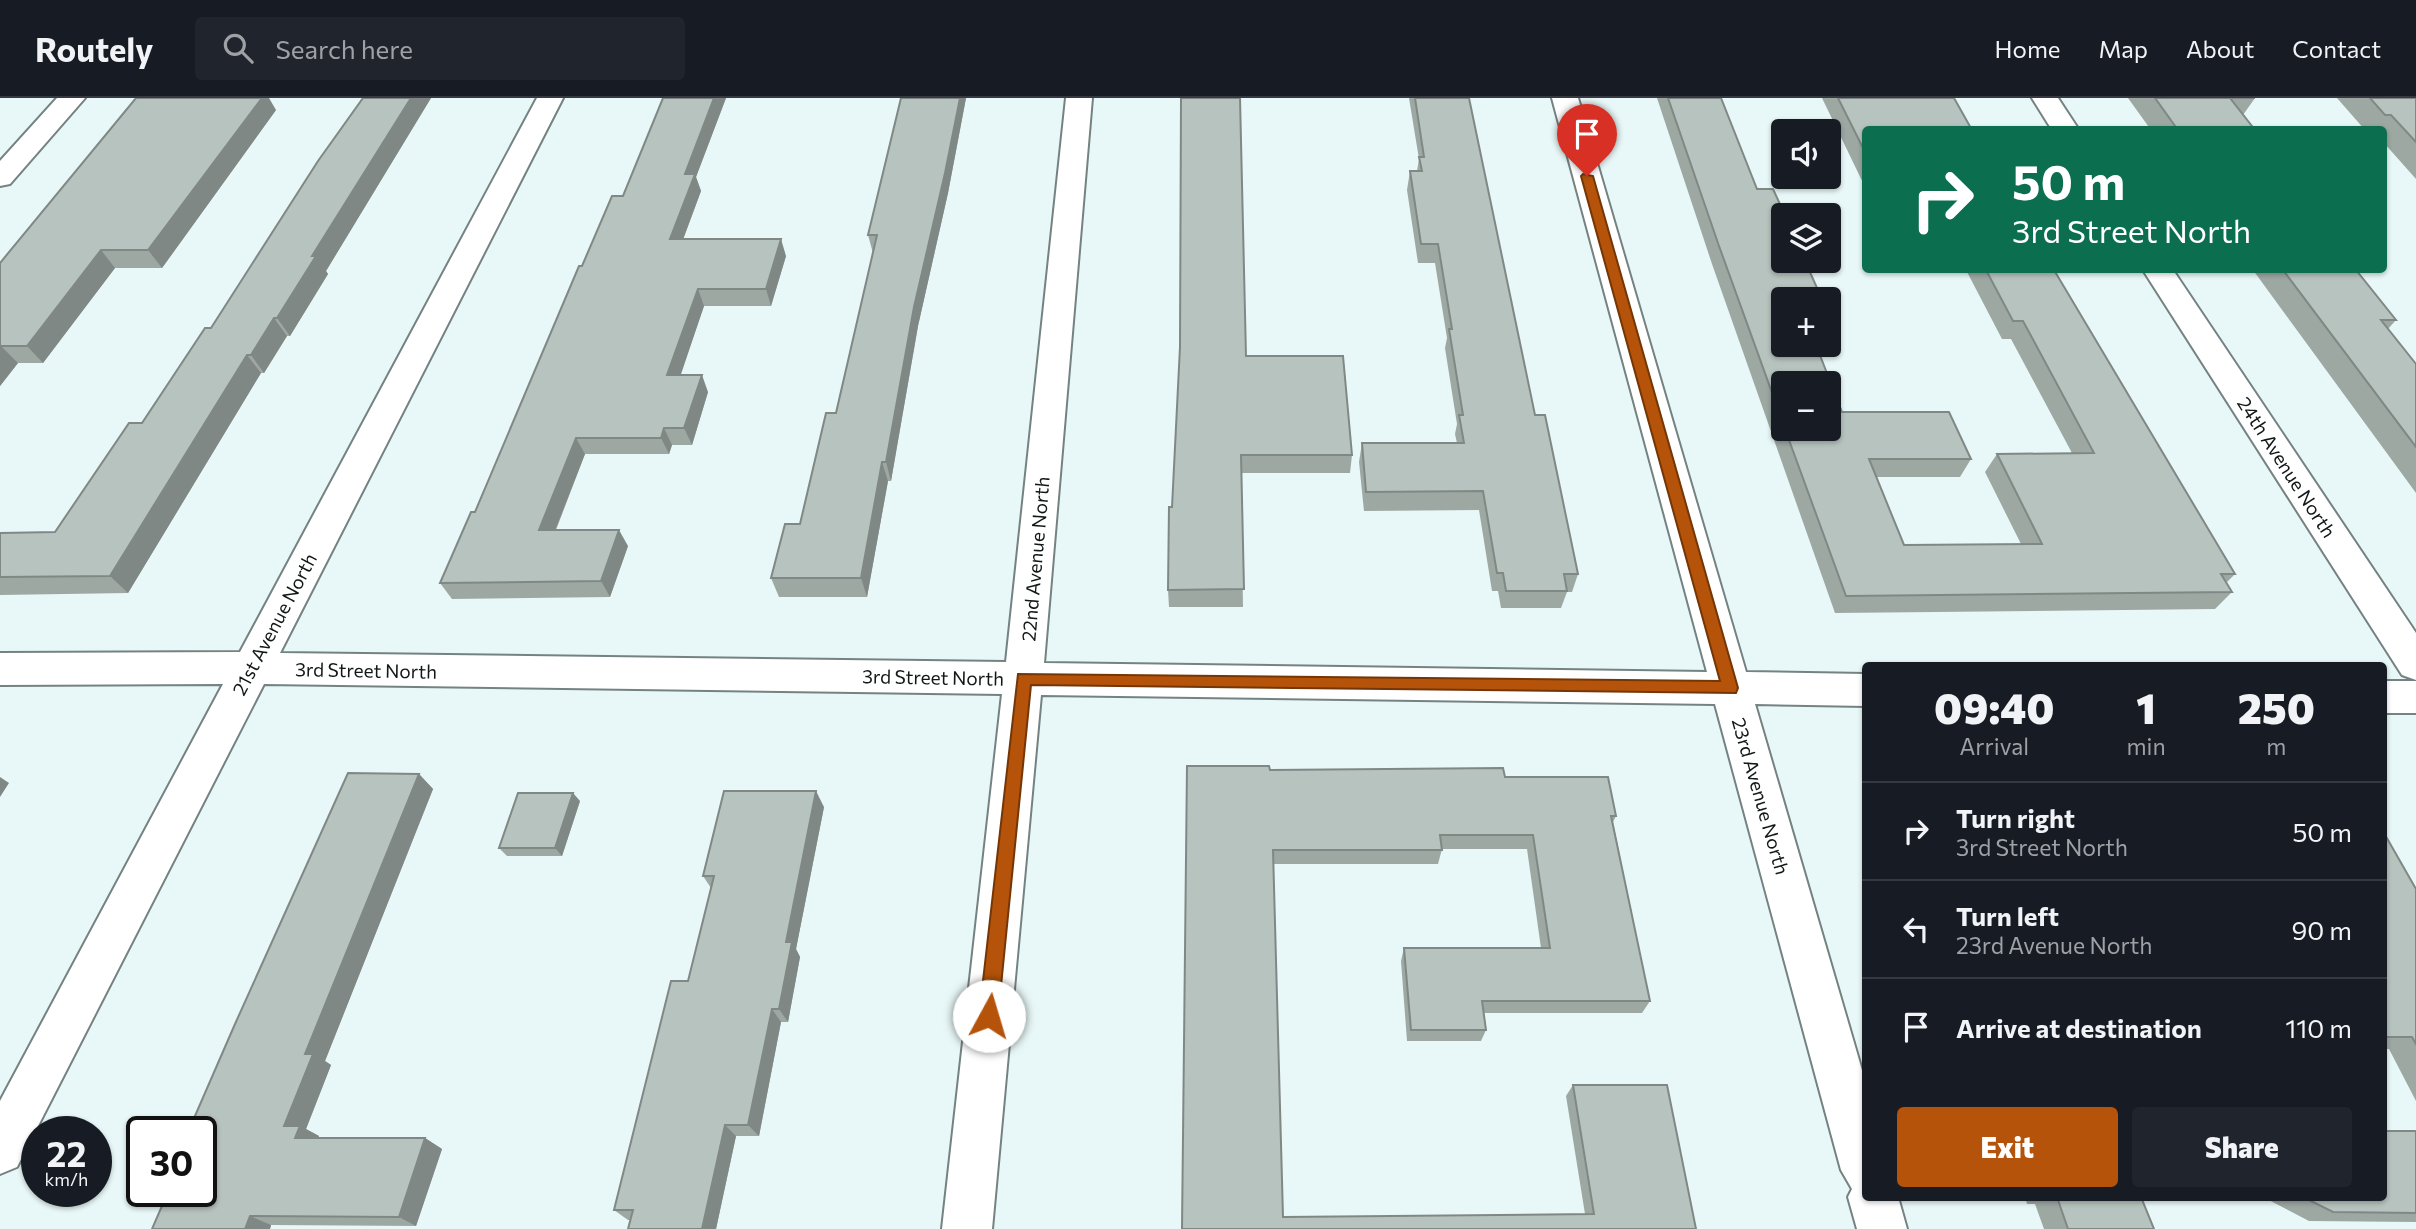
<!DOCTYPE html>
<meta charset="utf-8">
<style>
:root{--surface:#171b24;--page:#20242c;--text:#f1f3f6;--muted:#9ea1a6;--line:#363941;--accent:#b45309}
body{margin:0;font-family:Commissioner,sans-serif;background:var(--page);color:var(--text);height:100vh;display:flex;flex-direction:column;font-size:26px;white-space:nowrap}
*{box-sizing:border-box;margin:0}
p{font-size:23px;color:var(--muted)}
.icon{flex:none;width:38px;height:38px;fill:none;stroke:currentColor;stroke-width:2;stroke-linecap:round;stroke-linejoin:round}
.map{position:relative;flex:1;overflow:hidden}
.details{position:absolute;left:1862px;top:564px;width:525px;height:539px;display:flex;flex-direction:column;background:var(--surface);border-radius:7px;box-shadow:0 2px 5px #0004}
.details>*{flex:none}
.banner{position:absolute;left:1862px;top:28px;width:525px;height:147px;border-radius:7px;box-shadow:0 2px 5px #0004;background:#0b6e4f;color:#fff;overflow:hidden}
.fabs{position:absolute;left:1771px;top:21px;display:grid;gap:14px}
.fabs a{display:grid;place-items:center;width:70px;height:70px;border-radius:7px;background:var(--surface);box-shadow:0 2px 5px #0004;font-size:35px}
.speed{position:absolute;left:21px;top:1018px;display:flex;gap:14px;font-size:35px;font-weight:700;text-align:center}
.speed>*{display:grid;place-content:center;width:91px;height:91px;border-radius:50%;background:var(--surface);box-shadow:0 2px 5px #0004;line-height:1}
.speed small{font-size:18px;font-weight:400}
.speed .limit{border:4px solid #111;border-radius:10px;background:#fff;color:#111}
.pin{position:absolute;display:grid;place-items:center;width:60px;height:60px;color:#fff;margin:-72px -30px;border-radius:50% 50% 50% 0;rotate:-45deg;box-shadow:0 0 7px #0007}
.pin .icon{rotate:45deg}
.me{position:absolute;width:77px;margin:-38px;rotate:6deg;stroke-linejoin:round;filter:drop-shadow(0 0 5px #0008)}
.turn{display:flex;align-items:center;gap:24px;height:147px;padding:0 35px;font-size:32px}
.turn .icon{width:91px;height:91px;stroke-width:2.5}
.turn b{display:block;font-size:49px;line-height:60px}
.eta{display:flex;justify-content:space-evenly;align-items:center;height:119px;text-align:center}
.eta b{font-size:42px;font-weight:800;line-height:49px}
.primary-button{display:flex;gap:14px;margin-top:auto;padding:14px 35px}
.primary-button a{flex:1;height:80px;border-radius:7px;background:var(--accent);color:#fff;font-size:28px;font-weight:800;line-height:80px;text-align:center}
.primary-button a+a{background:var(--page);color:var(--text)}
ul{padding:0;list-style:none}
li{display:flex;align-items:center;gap:21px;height:98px;padding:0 35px;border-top:2px solid var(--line)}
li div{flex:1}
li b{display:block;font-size:26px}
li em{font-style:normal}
header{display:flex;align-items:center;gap:42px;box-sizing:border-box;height:98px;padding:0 35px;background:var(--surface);border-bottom:2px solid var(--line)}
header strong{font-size:33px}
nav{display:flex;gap:38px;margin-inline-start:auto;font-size:24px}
.search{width:490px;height:63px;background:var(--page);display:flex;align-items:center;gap:18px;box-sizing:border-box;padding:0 24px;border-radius:7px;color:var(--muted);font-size:26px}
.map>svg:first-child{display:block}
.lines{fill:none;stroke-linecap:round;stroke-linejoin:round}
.street-casing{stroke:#758282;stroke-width:4}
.street{fill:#fff;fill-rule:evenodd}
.wall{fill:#9da8a3;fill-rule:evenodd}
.shaded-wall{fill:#808885}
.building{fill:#b7c3be;stroke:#808885;stroke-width:2}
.route{fill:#b45309;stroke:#753606;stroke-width:2}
.labels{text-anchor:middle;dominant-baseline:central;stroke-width:6;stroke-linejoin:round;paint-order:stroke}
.street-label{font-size:19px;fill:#121717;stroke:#fff}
</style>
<header>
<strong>Routely</strong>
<div class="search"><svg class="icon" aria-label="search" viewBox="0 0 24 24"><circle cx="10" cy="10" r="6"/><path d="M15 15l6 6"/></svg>Search here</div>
<nav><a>Home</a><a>Map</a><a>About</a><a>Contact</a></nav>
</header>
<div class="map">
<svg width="2416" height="1131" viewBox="0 0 2416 1131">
<rect width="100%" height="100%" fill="#e8f7f7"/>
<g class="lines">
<defs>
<path id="street" d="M57,0H85L10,86L0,88V63Z
M537,0H563L280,555L1006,564L1066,0H1092L1044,565L1707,574L1552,0H1578L1746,574L1866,576V608L1755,606L1866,986V1099H1898L1907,1131H1857L1848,1099L1852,1091L1841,1072L1715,606L1041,597L992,1131H942L1002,596L264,586L17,1069L0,1076V1003L223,586L0,587V555L240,554Z
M2032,0H2058L2079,32H2052Z
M2143,172H2173L2416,535V582L2402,577Z
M2384,583H2416V615H2384Z"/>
</defs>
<!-- street casing -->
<use href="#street" class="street-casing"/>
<!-- street -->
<use href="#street" class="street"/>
</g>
<!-- wall -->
<path class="wall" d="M363,0H431L326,173L328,176L290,238H287L264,275H261L128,495L0,497V435L55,434L142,325L211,230Z
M663,0H726L696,79L701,93L683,141L786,158L771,208H704L680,277L708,294L692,347H672L669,356H585L556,432L628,448L610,499L452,501L440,485L475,414L582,168L623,98Z
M901,0H966L948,95L918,228L891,383H888L867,499H779L771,480L800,426L836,315L873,155L868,137Z
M1409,0H1469L1535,317L1578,476L1572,494H1567L1561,510H1501L1498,493H1492L1479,412L1364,413L1359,364L1362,345H1457L1455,336L1457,326L1445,250L1447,240L1435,165H1418L1407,92L1410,73H1417L1419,61Z
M1657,0H1721L1783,201L1842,314L1971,361L1960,379H1876L1904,447L2021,446L1985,374L1997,356L2072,355L2011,241H2002L1966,172H2054L2235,476L2226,485L2232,494L2215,511L1835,515L1712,166ZM1783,285L1829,331H1783Z
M1822,0H1954L1866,32V91Z
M2128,0H2255L2243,17L2255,32H2151Z
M2337,0H2416V81L2384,45V32H2365Z
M276,12L162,170H115L43,265H18L0,288V165Z
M2253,172H2370L2367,175H2359L2396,222L2388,231L2416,266V395Z
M1246,258L1352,357L1350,375H1241L1243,509H1169L1168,492Z
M1270,672L1505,679L1616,718L1613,724L1650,903L1642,915H1484L1486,932L1481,943H1407L1401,863L1404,850H1541L1527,751H1442L1438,766H1273L1283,1119L1585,1116L1566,998L1573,987L1696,1131H1182Z
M419,676L433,691L325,963L331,967L306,1031L319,1038L318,1040H425L442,1051L416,1128L271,1127L270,1131H152Z
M580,703L562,758H507L499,750Z
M824,709L796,851L800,859L788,924H781L759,1038H736L716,1131H628L631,1122H628L614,1112L688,883L711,790L703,778Z
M2384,735L2416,791V1003L2389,951H2384Z
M2416,1033V1124L2309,1123L2263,1099H2384Z
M2025,1099H2141L2154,1131H2044L2035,1106H2027Z"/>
<!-- shaded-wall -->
<path class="shaded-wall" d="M262,0H269L276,12L162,170L148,152Z
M411,0H431L326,173L328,176L290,238L277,220L312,158Z
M714,0H726L696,79L701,93L677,158L670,141L685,76Z
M960,0H966L948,95L918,228L891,383L886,364L914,209Z
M781,141L786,158L771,208L766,191Z
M101,152L115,170L43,265L27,248Z
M698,191L704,208L675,294L667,277Z
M274,220L287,238L264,275L251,257Z
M1,248L18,265L0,288V249Z
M247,257L261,275L128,495L110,478Z
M702,277L708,294L692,347L684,330Z
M664,330L672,347L669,356L661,340Z
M576,340L585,356L549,448L539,432Z
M882,364L888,383L867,499L861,480Z
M619,432L628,448L610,499L601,483Z
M419,676L433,691L325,963L331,967L306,1031L319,1038L314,1051L295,1040L284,1028L305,956Z
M0,679L9,685L0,699Z
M816,693L824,709L796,851L800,859L788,924L779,911L786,844Z
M573,695L580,703L562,758L555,750Z
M772,911L781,924L759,1038L748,1027Z
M725,1027L736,1038L716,1131H702Z
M425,1040L442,1051L416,1128L399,1119Z
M250,1118L271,1127L270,1131H245Z"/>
<!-- building -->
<path class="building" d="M136,0H262L148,152H101L27,248H1L0,249V165Z
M363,0H411L312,158H316L277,220H274L251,257H247L110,478L0,479V435L55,434L129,325H142L205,230H211L318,63Z
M663,0H714L685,76H695L670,141H781L766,191H698L667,277H702L684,330H664L661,340H576L539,432H619L601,483L440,485L471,414H475L579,168H582L612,98H623Z
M901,0H960L945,75L914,209L886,364H882L861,480H771L785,426H800L826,315H836L877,137H868Z
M1181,0H1240L1246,258H1343L1352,357H1241L1244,491L1168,492L1169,409H1172L1180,249Z
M1415,0H1469L1535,317H1545L1578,476H1564L1567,493H1506L1503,475H1497L1483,393L1366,394L1362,345H1464L1459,317H1463L1449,231H1452L1438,146H1421L1410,73H1422L1419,59H1424Z
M1668,0H1721L1757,91H1773L1785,117H1783V163H1805L1822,201H1783V247H1816L1842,314H1949L1971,361H1869L1904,447L2042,446L1997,356L2094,355L2023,223H2013L1986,172H2054L2235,476H2221L2232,494L1846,498L1785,331H1829V285H1783V325L1719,148Z
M1838,0H1954L1972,32H1866V56Z
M2155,0H2255H2230L2255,32H2178Z
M2370,0H2416V44L2391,17H2385Z
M2283,172H2356L2396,222H2381L2416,266V349Z
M1187,668H1269L1270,672L1503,670L1505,679H1608L1616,718H1611L1650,903H1482L1486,932H1411L1404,850H1550L1533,737H1440L1442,752H1273L1283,1119L1594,1116L1573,987H1667L1696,1131H1182Z
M348,675L419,676L305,956H313L284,1028H300L295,1040H425L399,1119L250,1118L245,1131H152L168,1094H201V1034H188L235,926Z
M724,693H816L786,844H792L779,911H772L748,1027H725L702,1131H628L633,1112H614L671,883H688L714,778H703Z
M518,695H573L555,750H499Z
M2384,735L2416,791V946L2412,939H2384Z
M2384,1033H2416V1115L2333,1114L2303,1099H2384Z
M2057,1099H2141L2154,1131H2068Z"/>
<!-- route -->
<path class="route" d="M1583,76L1593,78L1738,590L1736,595L1031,587L998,918L996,924L989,927L982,924L979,918L1018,576L1720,583L1581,78Z"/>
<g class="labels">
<!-- street labels -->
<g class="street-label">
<text transform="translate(2287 369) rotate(57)">24th Avenue North</text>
<text transform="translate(1035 461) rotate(-85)">22nd Avenue North</text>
<text transform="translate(274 526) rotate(-62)">21st Avenue North</text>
<text transform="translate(366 572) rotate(1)">3rd Street North</text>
<text transform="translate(933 579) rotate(1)">3rd Street North</text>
<text transform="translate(1761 698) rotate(74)">23rd Avenue North</text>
</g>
</g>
</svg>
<div class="fabs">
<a><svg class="icon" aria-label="sound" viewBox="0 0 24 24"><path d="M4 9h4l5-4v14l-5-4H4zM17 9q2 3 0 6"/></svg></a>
<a><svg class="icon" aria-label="layers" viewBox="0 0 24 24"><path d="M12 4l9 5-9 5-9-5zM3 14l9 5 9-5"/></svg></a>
<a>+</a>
<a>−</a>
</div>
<div class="speed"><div>22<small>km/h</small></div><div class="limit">30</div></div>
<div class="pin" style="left:1587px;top:78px;background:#d93025"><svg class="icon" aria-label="arrive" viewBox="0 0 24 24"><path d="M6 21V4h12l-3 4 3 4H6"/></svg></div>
<svg class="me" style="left:989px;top:918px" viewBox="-20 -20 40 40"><circle r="19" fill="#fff"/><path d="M0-13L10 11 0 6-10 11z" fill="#b45309"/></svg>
<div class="banner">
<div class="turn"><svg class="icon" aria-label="right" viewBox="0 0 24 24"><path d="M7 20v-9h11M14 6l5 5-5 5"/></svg><div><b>50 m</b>3rd Street North</div></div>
</div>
<section class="details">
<div class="eta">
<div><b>09:40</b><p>Arrival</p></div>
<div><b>1</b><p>min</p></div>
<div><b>250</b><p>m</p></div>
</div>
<ul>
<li><svg class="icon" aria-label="right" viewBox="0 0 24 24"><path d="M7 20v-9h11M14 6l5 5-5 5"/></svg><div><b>Turn right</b><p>3rd Street North</p></div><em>50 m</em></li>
<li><svg class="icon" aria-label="left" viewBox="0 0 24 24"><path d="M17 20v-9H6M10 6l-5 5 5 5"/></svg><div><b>Turn left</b><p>23rd Avenue North</p></div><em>90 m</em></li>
<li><svg class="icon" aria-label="arrive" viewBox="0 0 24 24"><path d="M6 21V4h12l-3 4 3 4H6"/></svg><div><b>Arrive at destination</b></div><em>110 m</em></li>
</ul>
<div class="primary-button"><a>Exit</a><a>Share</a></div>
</section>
</div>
